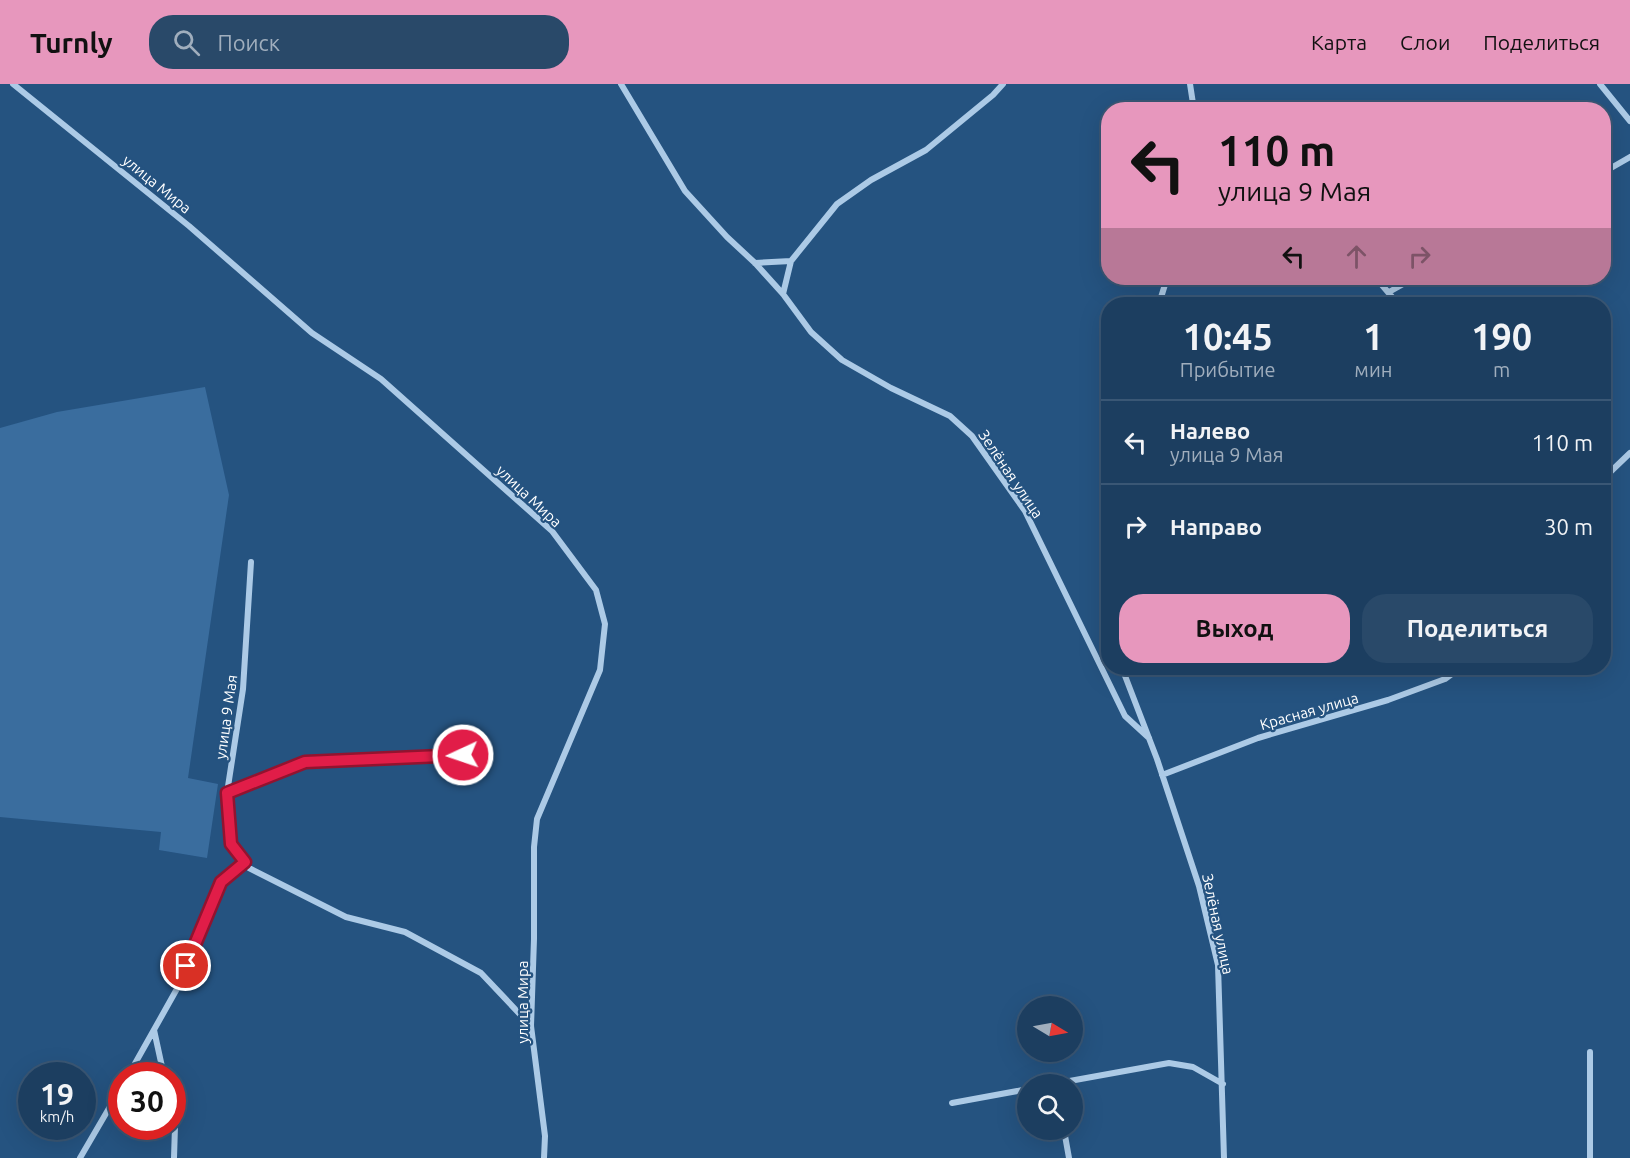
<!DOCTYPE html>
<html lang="ru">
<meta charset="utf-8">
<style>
:root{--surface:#1c3e60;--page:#294969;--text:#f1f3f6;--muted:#a0aebd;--line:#3a5775;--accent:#e797bd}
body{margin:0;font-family:Ubuntu,sans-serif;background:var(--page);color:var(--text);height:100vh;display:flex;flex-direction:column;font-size:22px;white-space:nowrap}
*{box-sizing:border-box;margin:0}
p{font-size:20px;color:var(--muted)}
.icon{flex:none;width:33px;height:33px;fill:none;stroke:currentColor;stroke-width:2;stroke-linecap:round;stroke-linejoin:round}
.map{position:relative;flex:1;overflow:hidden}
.details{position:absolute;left:1101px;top:213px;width:510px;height:378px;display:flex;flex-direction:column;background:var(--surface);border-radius:24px;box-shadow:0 6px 24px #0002,0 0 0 2px var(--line)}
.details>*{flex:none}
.banner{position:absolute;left:1101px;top:18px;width:510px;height:183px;border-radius:24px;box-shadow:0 6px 24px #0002,0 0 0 2px var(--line);background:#e797bd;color:#111;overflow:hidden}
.needle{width:39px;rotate:100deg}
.controls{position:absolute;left:1017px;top:912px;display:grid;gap:12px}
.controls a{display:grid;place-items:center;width:66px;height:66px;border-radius:50%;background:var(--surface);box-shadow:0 6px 24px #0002,0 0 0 2px var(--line);font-size:30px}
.speed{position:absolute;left:18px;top:978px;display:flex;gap:12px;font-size:30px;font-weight:700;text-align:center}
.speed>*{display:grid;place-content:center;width:78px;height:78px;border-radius:50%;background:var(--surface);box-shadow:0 6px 24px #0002,0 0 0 2px var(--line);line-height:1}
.speed small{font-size:15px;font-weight:400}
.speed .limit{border:9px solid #d22;background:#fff;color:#111}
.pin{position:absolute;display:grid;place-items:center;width:51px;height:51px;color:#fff;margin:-26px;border:3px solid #fff;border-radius:50%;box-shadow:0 2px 6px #0007}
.me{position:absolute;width:66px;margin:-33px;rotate:267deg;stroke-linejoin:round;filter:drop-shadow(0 0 4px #0008)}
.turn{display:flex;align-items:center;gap:21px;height:126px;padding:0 18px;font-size:27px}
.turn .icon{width:78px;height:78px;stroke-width:2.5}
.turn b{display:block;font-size:42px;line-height:51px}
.lanes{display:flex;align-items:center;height:57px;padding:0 18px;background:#0003;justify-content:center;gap:30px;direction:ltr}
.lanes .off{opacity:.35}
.eta{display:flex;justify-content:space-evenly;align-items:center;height:102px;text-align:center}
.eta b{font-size:36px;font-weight:700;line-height:42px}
.cta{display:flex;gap:12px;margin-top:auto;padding:12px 18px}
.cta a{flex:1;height:69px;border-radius:24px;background:var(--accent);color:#111;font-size:24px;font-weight:700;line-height:69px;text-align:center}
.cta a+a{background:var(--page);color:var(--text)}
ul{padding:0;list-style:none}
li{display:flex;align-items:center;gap:18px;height:84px;padding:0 18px;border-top:2px solid var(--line)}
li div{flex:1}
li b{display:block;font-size:22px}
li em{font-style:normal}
header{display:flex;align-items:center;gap:36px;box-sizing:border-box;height:84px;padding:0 30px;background:var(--accent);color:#111}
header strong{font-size:28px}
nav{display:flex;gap:33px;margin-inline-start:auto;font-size:21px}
.search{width:420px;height:54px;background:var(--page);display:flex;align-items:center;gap:15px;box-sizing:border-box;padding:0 21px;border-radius:24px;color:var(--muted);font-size:22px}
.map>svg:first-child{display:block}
.green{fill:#3a6d9e}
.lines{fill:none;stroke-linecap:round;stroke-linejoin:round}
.street{stroke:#accae6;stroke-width:6}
.route-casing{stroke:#92132f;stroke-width:15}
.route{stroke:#e11d48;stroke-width:10}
.labels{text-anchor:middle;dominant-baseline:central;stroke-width:4.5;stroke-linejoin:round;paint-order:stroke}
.street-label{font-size:15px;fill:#fff;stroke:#255380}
</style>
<header>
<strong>Turnly</strong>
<div class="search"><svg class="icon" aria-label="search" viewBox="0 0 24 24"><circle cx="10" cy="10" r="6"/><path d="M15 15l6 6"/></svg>Поиск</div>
<nav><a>Карта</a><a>Слои</a><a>Поделиться</a></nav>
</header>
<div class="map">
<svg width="1630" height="1074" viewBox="0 0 1630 1074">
<rect width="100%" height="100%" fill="#255380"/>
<!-- green -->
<path class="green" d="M205,303L229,411L188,694L218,700L207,774L159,766L161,748L0,733V344L57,328Z"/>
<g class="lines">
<!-- street -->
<path class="street" d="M13,0L189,142L312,249L381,295L552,447L596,506L605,540L600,586L537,735L534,763V855L531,942L545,1052L544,1074
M621,0L685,107L727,153L755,179L783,210L811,248L842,276L891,304L950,332L972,352L1025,427L1125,632L1149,654
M1190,0L1194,26
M1600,0L1630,37
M1604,88L1630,73
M755,179L791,177L837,120L871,96L926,66L993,11L1003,0
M1376,194L1398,220
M1389,208L1414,194
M783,210L791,177
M1159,220L1167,194
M1604,394L1630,369
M1108,419L1104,481L1108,534
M251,478L243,605L227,709L231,760L249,784L346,833L405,848L481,889L531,942
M1122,584L1157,675L1199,802L1218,881L1224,1074
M1162,691L1258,654L1388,616L1445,595L1460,584
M227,709L305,678L463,671
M154,946L164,992
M128,992L178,903L221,798L245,778
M1053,1000L1169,979L1193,983L1223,1000
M952,1019L1028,1005
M172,1031L175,1042L174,1074
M1064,1046L1069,1074
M80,1074L122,1002
M1590,1074V968"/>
</g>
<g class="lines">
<defs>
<path id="route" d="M186,882L221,798L245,778L231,760L227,709L305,678L463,671"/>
</defs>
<!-- route casing -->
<use href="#route" class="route-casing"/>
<!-- route -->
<use href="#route" class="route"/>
</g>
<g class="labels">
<!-- street labels -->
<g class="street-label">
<text transform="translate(157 100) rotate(39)">улица Мира</text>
<text transform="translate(1011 390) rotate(56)">Зелёная улица</text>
<text transform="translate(529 412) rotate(43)">улица Мира</text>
<text transform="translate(1309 627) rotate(-16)">Красная улица</text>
<text transform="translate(226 633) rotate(-82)">улица 9 Мая</text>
<text transform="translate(1218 840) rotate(78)">Зелёная улица</text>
<text transform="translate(522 918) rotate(-90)">улица Мира</text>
</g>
</g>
</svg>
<div class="controls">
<a><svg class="needle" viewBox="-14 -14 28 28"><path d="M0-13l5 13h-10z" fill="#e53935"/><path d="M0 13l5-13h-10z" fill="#a0aebd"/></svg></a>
<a><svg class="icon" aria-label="search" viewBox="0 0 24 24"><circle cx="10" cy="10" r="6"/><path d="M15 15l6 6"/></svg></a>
</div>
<div class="speed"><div>19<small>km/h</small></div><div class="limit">30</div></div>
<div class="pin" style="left:186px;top:882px;background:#d93025"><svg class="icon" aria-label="arrive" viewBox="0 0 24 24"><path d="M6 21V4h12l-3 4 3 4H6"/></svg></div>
<svg class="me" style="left:463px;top:671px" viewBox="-20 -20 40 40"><circle r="17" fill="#e11d48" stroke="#fff" stroke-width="3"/><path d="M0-11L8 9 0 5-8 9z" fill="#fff"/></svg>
<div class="banner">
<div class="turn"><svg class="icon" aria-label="left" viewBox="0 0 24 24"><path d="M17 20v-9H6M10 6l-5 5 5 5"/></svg><div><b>110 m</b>улица 9 Мая</div></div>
<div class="lanes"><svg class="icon" aria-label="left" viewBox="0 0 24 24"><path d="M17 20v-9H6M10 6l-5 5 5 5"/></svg><svg class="icon off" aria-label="ahead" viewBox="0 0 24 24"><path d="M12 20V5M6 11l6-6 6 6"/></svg><svg class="icon off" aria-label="right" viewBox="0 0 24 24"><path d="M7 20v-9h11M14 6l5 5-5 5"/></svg></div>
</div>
<section class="details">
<div class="eta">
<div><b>10:45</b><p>Прибытие</p></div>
<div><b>1</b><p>мин</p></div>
<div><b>190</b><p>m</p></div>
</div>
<ul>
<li><svg class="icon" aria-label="left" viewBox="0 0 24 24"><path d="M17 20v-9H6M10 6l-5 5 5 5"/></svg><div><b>Налево</b><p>улица 9 Мая</p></div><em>110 m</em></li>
<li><svg class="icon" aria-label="right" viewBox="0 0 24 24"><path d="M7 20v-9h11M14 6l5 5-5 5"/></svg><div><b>Направо</b></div><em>30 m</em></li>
</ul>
<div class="cta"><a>Выход</a><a>Поделиться</a></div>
</section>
</div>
